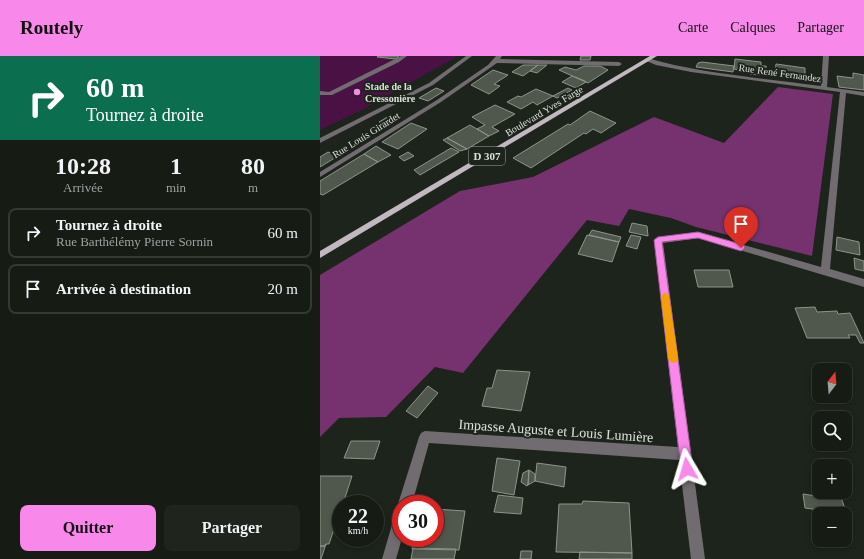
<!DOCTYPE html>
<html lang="fr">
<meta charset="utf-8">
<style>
:root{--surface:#161b14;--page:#1f241d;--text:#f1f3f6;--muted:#9ea1a0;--line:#353934;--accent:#f888ea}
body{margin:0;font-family:"Times New Roman",serif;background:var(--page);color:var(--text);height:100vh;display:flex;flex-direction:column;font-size:15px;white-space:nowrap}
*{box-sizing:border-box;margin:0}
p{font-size:13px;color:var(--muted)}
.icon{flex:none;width:22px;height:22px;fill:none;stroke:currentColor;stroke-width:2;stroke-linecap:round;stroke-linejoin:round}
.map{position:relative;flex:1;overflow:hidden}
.panel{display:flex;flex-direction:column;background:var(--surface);width:320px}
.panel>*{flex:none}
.guide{background:#0b6e4f;color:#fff;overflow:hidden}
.needle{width:26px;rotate:16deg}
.tools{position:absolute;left:492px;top:307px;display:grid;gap:8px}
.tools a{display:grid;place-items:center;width:40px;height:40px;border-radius:8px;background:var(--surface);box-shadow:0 2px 6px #0003,0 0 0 1px var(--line);font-size:20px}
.speed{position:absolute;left:12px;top:439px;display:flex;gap:8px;font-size:20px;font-weight:700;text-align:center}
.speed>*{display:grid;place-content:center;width:52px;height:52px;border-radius:50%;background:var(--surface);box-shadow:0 2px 6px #0003,0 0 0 1px var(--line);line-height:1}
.speed small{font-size:10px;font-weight:400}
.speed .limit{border:6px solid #d22;background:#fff;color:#111}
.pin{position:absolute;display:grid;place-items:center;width:34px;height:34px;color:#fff;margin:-41px -17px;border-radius:50% 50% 50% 0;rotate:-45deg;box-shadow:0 0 4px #0007}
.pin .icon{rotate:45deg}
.me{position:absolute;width:44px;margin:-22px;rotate:353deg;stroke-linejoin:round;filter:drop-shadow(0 0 3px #0008)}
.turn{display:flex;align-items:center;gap:14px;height:84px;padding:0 20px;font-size:18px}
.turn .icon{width:52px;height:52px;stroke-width:2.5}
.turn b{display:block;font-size:28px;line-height:34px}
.eta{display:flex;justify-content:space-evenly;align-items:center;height:68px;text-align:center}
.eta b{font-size:24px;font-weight:800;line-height:28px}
.button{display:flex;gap:8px;margin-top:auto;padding:8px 20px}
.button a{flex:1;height:46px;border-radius:8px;background:var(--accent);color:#111;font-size:16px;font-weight:800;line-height:46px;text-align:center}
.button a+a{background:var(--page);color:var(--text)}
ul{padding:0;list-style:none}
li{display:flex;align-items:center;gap:12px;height:50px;margin:0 8px 6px;padding:0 12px;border:2px solid var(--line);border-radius:8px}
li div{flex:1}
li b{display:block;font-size:15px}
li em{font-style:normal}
header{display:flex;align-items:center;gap:24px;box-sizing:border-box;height:56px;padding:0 20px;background:var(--accent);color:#111}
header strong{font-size:19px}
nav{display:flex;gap:22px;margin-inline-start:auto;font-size:14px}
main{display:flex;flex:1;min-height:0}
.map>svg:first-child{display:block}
.green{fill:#4a1144}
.forest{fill:#75326e}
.building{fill:#50584e;stroke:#8c958a}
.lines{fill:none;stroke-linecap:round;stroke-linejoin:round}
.minor{fill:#716c70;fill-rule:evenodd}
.major{fill:#c2b8c0;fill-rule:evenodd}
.route{fill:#f888ea;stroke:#a15898}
.slow{fill:#f59e0b}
.poi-dot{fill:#f888ea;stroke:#1d241b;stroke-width:1.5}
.labels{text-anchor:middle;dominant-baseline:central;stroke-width:4;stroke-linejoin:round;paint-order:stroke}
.far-street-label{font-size:10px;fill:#dde1db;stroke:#1d241b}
.far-poi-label{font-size:10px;font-weight:bold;fill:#dde1db;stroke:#1d241b;text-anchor:start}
.shield{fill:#1d241b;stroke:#a3a8a1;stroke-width:1}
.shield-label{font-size:11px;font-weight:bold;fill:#dde1db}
.near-street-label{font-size:14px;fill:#dde1db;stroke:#1d241b}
</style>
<header>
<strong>Routely</strong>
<nav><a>Carte</a><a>Calques</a><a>Partager</a></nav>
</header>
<main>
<section class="panel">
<div class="guide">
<div class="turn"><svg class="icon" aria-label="right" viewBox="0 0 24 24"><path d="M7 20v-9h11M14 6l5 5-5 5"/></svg><div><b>60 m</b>Tournez à droite</div></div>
</div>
<div class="eta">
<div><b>10:28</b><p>Arrivée</p></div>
<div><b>1</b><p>min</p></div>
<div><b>80</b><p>m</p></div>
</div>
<ul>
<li><svg class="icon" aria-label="right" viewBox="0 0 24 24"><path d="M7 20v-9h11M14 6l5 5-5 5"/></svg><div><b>Tournez à droite</b><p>Rue Barthélémy Pierre Sornin</p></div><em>60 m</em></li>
<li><svg class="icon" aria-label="arrive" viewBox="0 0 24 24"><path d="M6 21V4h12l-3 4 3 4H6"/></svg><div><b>Arrivée à destination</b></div><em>20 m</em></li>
</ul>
<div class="button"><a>Quitter</a><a>Partager</a></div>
</section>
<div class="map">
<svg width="544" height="503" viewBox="0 0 544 503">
<rect width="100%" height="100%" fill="#1d241b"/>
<!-- green -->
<path class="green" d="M0,0H138L42,54L0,74Z"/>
<!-- forest -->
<path class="forest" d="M458,31L513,38L492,200L376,171L351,162L309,153L299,170L267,164L143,317L115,311L66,361L19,362L0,381V219L140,135L213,121L334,61L404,87Z"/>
<!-- building -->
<path class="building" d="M58,0H79L76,3L57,1Z
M261,0H271L270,4H260Z
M415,3L441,6V10H446V16H441L440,19L430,18L431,16L414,13Z
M382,6L414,10L413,16L376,11L378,7Z
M456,8L485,12V21L455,17Z
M203,9H218L203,20L192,16Z
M218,9H227L217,17L210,15Z
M264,10H280L288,14L268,27L239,14L245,11L256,14Z
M173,14L188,19L174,28L180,30L169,38L151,29Z
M533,17L544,19V34L519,31L517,20L533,22Z
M252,20L265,25L266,26L256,32L242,26Z
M116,32L124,35L108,45L99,42Z
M248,32L252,34L237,42L233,40Z
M216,33L233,40L217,49L213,46L201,53L187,46L198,40L201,41Z
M175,49L195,58L172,71L179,75L169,80L157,73L165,69L152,61Z
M270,55L296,67L281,77L273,73L266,78L264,77L211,112L193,102L248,68L250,69Z
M71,59L76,61L64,68L59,66Z
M91,67L107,73L78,93L62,86Z
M150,69L169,80L147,93L127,82Z
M127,82L147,93L140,95L123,84Z
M56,90L71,99L58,106L44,98Z
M131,92L139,96L100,119L94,114Z
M8,96L18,100L0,111V101Z
M88,96L94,100L84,105L79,101Z
M44,98L58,106L3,139L0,138V125Z
M312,167L327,170L328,180L309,176Z
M272,174L301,181L299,186L269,179Z
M267,179L299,186L292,206L258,198Z
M311,179L321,181L317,193L306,190Z
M517,181L539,186L540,199L516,194Z
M534,202L544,205V215L535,213Z
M374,214H409L413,231H378Z
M495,251L497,256L517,255L518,258L530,257L544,287H540L536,279H528L530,282H487L475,252Z
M177,314L210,316L201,355L162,350L167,332H172Z
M108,330L118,337L97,362L86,355Z
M31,385H60L54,403L24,402Z
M177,402L200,405L194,439L172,435Z
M217,407L246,411L244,431L215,425Z
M209,414L215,418V425L208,429Z
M209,414L208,429L207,430L201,426L203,417Z
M0,420H32L23,448H21V453L9,488H6L5,490H0Z
M507,436H519L527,458L485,452L483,438L503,441Z
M178,439L203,442L201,458L174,456Z
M263,445L309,447L312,497L236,496L239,448H262Z
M115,453L145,455L139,494L92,493L94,482H115Z
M6,488L1,503H0V490H5Z
M93,492L136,493L134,503H91Z
M201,495H212L211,503H200Z
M260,496L312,497V503H259Z"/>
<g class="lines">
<!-- minor -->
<path class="minor" d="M81,0H87L79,6L12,39H0V35L9,36Z
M146,0H152L113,29L0,87V82L109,27Z
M176,0H182L180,3L299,6L302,8L299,10L177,7L121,46L0,121V116L117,44L168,9Z
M503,0H509L507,31L544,36V40L526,37L510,213L544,223V231L379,182L343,187L385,503H371L359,404L109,387L92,448H81L80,453L78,448L99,381L101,377L105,375L358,391L334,184L338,181L379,176L501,211L520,36L371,16L336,9L324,4L327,2C382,18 444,22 501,30Z
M81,455V482H82L76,503H62L74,462L76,457Z"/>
<!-- major -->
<path class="major" d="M330,0H337L0,202V195Z"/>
</g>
<!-- route -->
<path class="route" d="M378,176L424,189L425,192L421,195L378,182L342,186L373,413L371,417L367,419L363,417L361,413L334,184L338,181Z"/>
<!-- slow -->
<path class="slow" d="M345,236L349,240L358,302L357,306L353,307L350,306L348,302L341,240Z"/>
<!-- markers -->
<circle class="poi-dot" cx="37" cy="36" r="4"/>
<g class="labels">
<!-- far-street labels -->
<g class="far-street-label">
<text transform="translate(460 17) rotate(8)">Rue René Fernandez</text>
<text transform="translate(224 55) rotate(-31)">Boulevard Yves Farge</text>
<text transform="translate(46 79) rotate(-32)">Rue Louis Girardet</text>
</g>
<!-- far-poi labels -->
<g class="far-poi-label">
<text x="45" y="30">Stade de la<tspan x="45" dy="12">Cressonière</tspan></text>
</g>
<!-- shield labels -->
<rect class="shield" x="149" y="91" width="36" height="18" rx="3"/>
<g class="shield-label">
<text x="167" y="100">D 307</text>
</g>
<!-- near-street labels -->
<g class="near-street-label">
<text transform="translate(236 375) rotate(4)">Impasse Auguste et Louis Lumière</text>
</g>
</g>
</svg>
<div class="tools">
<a><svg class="needle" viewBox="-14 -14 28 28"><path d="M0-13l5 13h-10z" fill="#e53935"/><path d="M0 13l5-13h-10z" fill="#9ea1a0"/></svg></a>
<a><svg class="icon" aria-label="search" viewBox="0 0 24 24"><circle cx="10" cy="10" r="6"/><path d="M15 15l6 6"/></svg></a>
<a>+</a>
<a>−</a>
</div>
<div class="speed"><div>22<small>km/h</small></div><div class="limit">30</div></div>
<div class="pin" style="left:421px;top:192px;background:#d93025"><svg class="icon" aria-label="arrive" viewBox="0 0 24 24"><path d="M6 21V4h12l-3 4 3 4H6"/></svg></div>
<svg class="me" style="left:367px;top:413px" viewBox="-20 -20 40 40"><path d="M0-17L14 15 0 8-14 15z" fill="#f888ea" stroke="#fff" stroke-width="4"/></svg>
</div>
</main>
